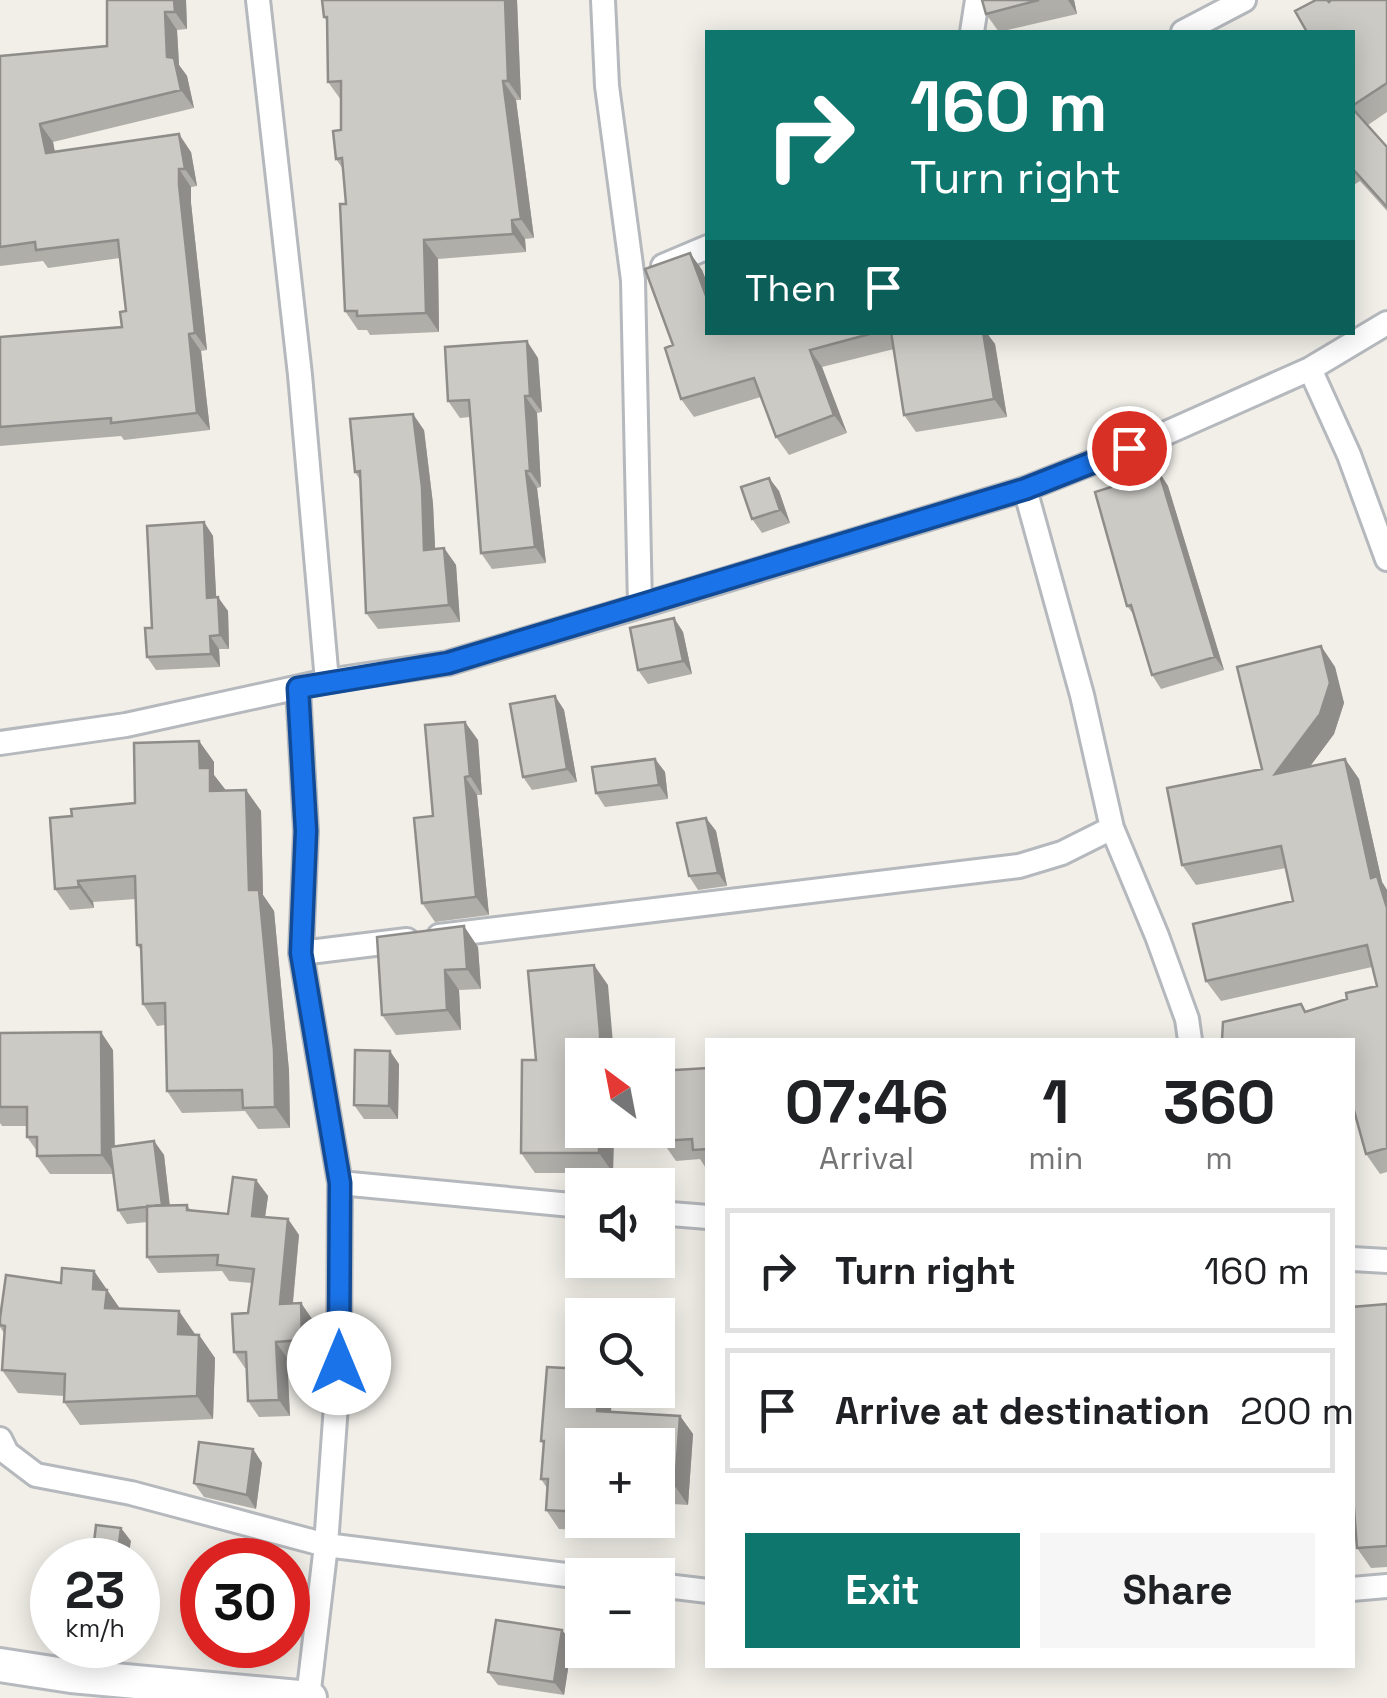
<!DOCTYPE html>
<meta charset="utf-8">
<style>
:root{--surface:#fff;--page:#f6f6f6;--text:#202124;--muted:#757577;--line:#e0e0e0;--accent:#0f766e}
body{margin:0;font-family:"Space Grotesk",sans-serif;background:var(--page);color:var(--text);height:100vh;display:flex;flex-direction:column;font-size:38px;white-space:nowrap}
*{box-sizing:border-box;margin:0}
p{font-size:32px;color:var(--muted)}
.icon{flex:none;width:55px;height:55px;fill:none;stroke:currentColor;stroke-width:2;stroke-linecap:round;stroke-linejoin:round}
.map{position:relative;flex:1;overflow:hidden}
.side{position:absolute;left:705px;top:1038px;width:650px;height:630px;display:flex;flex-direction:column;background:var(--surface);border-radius:0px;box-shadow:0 5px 25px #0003}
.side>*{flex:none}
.hud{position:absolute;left:705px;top:30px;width:650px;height:305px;border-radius:0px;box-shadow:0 5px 25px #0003;background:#0f766e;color:#fff;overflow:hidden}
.needle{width:65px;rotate:328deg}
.tools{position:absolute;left:565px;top:1038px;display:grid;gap:20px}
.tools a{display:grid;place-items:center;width:110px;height:110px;border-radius:0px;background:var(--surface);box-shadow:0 5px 25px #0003;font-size:50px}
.speed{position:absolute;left:30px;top:1538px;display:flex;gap:20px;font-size:50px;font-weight:700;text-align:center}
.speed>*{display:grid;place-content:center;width:130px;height:130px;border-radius:50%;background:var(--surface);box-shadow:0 5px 25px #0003;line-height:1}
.speed small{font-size:25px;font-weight:400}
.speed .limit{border:15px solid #d22;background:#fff;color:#111}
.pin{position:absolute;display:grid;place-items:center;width:85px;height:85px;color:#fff;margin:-42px;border:5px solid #fff;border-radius:50%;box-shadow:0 2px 10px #0007}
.me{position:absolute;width:110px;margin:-55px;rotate:0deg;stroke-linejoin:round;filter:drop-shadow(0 0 8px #0008)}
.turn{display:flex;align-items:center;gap:35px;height:210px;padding:0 40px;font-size:45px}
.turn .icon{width:130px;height:130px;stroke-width:2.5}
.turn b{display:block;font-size:70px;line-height:85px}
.then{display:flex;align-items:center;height:95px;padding:0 40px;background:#0003;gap:20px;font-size:38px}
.eta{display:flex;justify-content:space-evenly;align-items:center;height:170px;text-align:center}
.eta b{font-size:60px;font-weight:700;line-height:70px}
.button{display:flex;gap:20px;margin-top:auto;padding:20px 40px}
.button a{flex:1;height:115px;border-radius:0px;background:var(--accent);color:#fff;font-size:40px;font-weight:700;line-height:115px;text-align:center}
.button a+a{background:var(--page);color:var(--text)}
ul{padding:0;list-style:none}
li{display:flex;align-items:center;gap:30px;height:125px;margin:0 20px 15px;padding:0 20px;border:5px solid var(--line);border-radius:0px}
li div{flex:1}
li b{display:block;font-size:38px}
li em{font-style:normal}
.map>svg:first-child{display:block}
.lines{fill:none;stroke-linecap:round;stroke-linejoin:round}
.street-casing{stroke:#b5b8bc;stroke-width:28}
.secondary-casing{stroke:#b6babf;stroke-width:38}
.street{stroke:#fff;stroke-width:22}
.secondary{stroke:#fff;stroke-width:32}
.wall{fill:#afaea9}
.shaded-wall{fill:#8f8d8a}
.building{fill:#cccac5;stroke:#8f8d8a;stroke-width:2.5}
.route-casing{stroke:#114b97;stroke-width:25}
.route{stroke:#1a73e8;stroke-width:18}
</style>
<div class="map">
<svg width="1387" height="1698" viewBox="0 0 1387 1698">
<rect width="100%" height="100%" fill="#f1efe8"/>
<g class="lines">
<defs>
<path id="street" d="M258,0L300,375L327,681
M603,0L607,86L633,280L640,606
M972,32L977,0
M1183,32L1244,0
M663,266L708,247
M1310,369L1349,455L1387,559
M1025,489L1082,695L1112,828L1157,936L1187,1019L1190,1040
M298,688L306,831L301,953L340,1183L339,1363L326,1545L308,1698
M0,743L126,725L327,681L448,663L640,606L1025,489L1164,434L1310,369L1387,323
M439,936L1019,866L1062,853L1112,828
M301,953L407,940
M340,1183L582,1206
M658,1213L708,1217
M1352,1259L1387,1261
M0,1439L7,1453L36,1475L131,1493L326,1545L582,1577
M658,1585L708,1591
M1352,1589L1387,1586"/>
<path id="secondary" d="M0,1665L71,1676L310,1698"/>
</defs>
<!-- street casing -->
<use href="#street" class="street-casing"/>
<!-- secondary casing -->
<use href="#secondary" class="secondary-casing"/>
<!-- street -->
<use href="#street" class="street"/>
<!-- secondary -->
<use href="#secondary" class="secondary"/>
</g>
<!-- wall -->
<path class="wall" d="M107,0H186L187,29L177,30L179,65L187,76L194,108L53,142L55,152H191L197,186L191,187V203L207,350L201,351L210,430L124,440L121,436L0,446V337L122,327L126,311L120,258L48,268L43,261L0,266V56L107,46Z
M517,0L521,100H516L534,238L525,239L526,252L438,259L439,332L370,335L367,330H358L345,311L346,204L343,169L336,159L341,130V100L328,82L327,21L324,17Z
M982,0H1074L1077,14L999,32L986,14Z
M1387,0V112L1368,125L1387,147V211L1360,181L1352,186V32L1329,2Z
M690,253L702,270L708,285V332H986L995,344L1007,417L916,432L904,415L894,349L822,367L847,433L789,455L776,437L761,397L694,417L681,399L673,345Z
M538,358L542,412L537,413L541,487L537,488L546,563L492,569L481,553L470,417L460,418L448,401Z
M424,430L433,504L435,549L444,548L456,565L460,622L378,629L366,613L360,480L355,472Z
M1159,472L1168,486L1224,670L1161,689L1152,675L1134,615L1127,606Z
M769,478L779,491L790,523L762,533L752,519Z
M204,522L213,536L216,597L228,611L229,649H219L220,667L156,670L147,657L152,628Z
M674,618L683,632L692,674L648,684L638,670Z
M1321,646L1335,667L1344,703L1334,734L1310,766L1345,759L1359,779L1382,882L1387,890V1172L1380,1174L1366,1154L1352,1040L1307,1012L1347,999L1377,986L1372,967L1221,1001L1206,981L1293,901L1286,868L1196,885L1182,865L1262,769Z
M555,696L564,710L577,782L532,790L523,777Z
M478,740L482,795H477L489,915L435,922L422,903L433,816Z
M199,741L214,762V775L225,791L246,790L261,811L263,895L274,911L289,1071L290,1128L258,1129L245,1111L182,1113L167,1091L165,1025L157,1026L143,1004L141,950L137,945L136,899L93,902L94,908L70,910L55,889L72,816L135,803Z
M655,759L665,772L668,799L605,807L596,793Z
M706,818L716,831L727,886L698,890L689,876Z
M478,947L481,989L459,990L461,1030L396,1035L382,1015Z
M608,985L582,1130H614L613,1173H535L521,1153L536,1060Z
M0,1033L113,1050L115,1146L154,1141L164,1155L170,1206L187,1205L191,1211L228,1214L256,1180L268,1196L265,1217L288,1219L299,1235L293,1304L301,1303L312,1319L314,1356L287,1358L290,1416L259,1417L248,1401L247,1368H245L234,1352L248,1313L252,1283L229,1281L222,1271L158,1273L147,1257V1222L127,1224L118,1210L113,1174H50L37,1156V1151L27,1137V1126H2L0,1123Z
M399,1064L398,1119H364L354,1105Z
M708,1068L707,1170L700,1159L676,1161L662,1141Z
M94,1271L120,1309L195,1335H199L215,1358L213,1419L80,1425L64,1402V1396L18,1393L2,1370L4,1333L0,1327V1318L61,1283Z
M1387,1304V1567L1371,1568L1357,1548L1355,1530H1352V1307Z
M613,1390L611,1412L680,1416L693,1434L688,1505L658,1503V1445H582V1520H631L630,1532L559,1529L546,1510L547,1488L541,1479L543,1444L541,1441Z
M253,1449L262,1463L256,1509L204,1497L194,1483Z
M562,1630L572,1643L564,1695L498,1685L488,1672Z"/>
<!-- shaded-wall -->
<path class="shaded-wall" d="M174,0H186L187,29L175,12Z
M505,0H517L521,100L508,81Z
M1068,0H1074L1077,14Z
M165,12L177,30L179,65L187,76L194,108L181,90L167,57Z
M503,81L516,100L534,238L521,219Z
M40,124L53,142L58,170L46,153Z
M179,134L191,152L197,186L185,169Z
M179,169L191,187V203L207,350L195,333L179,185Z
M512,220L525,239L526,252L513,234Z
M424,240L438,259L439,332L426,313Z
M690,253L702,270L708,285V301Z
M983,332H986L995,344L1007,417L994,399Z
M189,334L201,351L210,430L197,413Z
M527,341L538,358L542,412L530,396Z
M810,350L822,367L847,433L834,415Z
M525,396L537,413L541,487L530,471Z
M413,414L424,430L433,504L436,567L424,550Z
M526,471L537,488L546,563L535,547Z
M1159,472L1168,486L1224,670L1215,657Z
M769,478L779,491L790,523L780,510Z
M204,522L213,536L217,611L207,598Z
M444,548L456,565L460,622L449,605Z
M218,597L228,611L229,649L220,635Z
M674,618L683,632L692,674L683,661Z
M210,636L219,649L220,667L211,654Z
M1321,646L1335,667L1344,703L1334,734L1289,795L1275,774Z
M555,696L564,710L577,782L567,769Z
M465,722L478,740L482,795L470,776Z
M199,741L214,762V775L225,789V812L210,791L200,768Z
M655,759L665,772L668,799L659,785Z
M1345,759L1359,779L1382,882L1387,890V908L1371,878Z
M465,777L477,795L489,915L476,897Z
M246,790L261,811L263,895L274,911L289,1071L290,1128L275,1107L249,890Z
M706,818L716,831L727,886L718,873Z
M78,881L93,902L94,908L79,887Z
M464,926L478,947L481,989L467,969Z
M594,965L608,985L614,1055H600Z
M445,970L459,990L461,1030L447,1010Z
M101,1032L113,1050L115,1174L102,1155Z
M390,1051L399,1064L398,1119L389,1106Z
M599,1130H614L613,1173L599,1153Z
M154,1141L164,1155L171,1218L162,1205Z
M256,1180L268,1196L263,1232L252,1216Z
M288,1219L299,1235L291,1320L280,1304Z
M94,1271L123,1313L122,1331L93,1289Z
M301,1303L312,1319L314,1356L302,1340Z
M179,1311L195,1334H178Z
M199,1335L215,1358L213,1419L197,1396Z
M276,1342L287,1358L290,1416L279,1400Z
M599,1390H613L609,1429L597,1411Z
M680,1416L693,1434L688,1505L675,1486Z
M253,1449L262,1463L256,1509L247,1495Z
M621,1520H631L630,1532Z
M121,1528L131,1541L128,1560H117Z
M562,1630L572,1643L564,1695L554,1682Z"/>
<!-- building -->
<path class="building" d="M107,0H174L175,12H165L167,57L174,58L181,90L40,124L46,153L179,134L185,169H179V185L195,333L189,334L197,413L111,423V418L0,427V337L122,327L120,312L126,311L118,240L36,250L35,242L0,247V56L107,46Z
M322,0H505L508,81H503L521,219L512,220L513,234L424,240L426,313L357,316V311H345L340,204H346L342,158L336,159L333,131L341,130V81L328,82L327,17H324Z
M982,0H1039L986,14Z
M1316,0H1327L1329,2L1331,0H1387V83L1352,106V32H1307L1295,11Z
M1352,108L1387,147V207L1352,168Z
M690,253L708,301V332H877L810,350L834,415L776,437L754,378L681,399L665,348L673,345L645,269Z
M891,332H983L994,399L904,415Z
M527,341L530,396H525L530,471H526L535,547L481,553L469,400L448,401L445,347Z
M413,414L422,487L424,550L444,548L449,605L366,613L360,471L355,472L350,419Z
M1159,472L1215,657L1152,675L1131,605L1127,606L1095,492Z
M769,478L780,510L752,519L741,487Z
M204,522L207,598L218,597L220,635L210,636L211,654L147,657L145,628H152L147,526Z
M674,618L683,661L638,670L630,628Z
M1321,646L1330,683L1320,714L1275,774L1345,759L1371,878L1377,876L1387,908V1148L1366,1154L1352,1103V1040H1222L1223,1022L1301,1004L1305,1012L1347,999L1346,993L1377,986L1367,945L1206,981L1193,924L1293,901L1281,846L1182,865L1167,788L1262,769L1237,667Z
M555,696L567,769L523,777L510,704Z
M465,722L470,776L465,777L476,897L422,903L414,818L433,816L425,725Z
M199,741L200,768H210V791L246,790L249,890H259L274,1050L275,1107L243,1108L242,1090L167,1091L165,1003L143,1004L141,945H137L135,876L78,881L79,887L55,889L50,818L72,816L71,809L135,803L134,743Z
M655,759L659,785L596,793L592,767Z
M706,818L718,873L689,876L677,823Z
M464,926L467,969L445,970L447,1010L382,1015L377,937Z
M594,965L600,1033V1055H582V1130H599V1153H521L522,1060H536L528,971Z
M101,1032L102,1155L37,1156V1137H27V1107H0V1033Z
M355,1050L390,1051L389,1106L354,1105Z
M708,1068V1149L693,1150L692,1139L662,1141L658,1071Z
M154,1141L162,1205L118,1210L110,1147Z
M233,1177L256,1180L252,1216L288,1219L280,1304L301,1303L302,1340L276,1342L279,1400L248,1401L246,1352H234L232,1314L248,1313L254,1269L217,1265L218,1255L147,1257V1206L187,1205V1210L228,1214Z
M62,1268L94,1271L93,1289L107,1290L105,1308L179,1311L178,1334L199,1335L197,1396L64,1402L65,1374L2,1370L5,1326L0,1325V1318L6,1275L61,1283Z
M1387,1304V1546L1357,1548L1354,1509H1352V1307Z
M547,1367L582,1369V1390H599L597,1411L680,1416L675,1486L658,1485V1445H582V1512L546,1510L548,1479H541L544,1441H541Z
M199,1442L253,1449L247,1495L194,1483Z
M96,1525L121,1528L117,1560H92Z
M496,1620L562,1630L554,1682L488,1672Z"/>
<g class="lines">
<defs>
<path id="route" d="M339,1363L340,1183L301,953L306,831L298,688L448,663L1025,489L1129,448"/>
</defs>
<!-- route casing -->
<use href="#route" class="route-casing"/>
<!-- route -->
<use href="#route" class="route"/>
</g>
</svg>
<div class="tools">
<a><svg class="needle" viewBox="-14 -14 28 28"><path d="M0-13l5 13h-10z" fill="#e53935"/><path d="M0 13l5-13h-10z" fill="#757577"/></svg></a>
<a><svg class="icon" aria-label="sound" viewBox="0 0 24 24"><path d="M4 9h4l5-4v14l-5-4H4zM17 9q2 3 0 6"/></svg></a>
<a><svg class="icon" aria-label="search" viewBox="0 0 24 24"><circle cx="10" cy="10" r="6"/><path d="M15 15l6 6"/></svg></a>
<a>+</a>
<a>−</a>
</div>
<div class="speed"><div>23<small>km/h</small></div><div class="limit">30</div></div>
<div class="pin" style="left:1129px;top:448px;background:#d93025"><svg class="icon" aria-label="arrive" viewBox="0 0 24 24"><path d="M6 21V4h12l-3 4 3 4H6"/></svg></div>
<svg class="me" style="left:339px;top:1363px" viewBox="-20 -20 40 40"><circle r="19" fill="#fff"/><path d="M0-13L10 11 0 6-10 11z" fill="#1a73e8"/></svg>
<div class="hud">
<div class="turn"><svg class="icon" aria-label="right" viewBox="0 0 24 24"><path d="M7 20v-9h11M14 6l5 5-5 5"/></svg><div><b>160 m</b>Turn right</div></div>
<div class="then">Then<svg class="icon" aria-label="arrive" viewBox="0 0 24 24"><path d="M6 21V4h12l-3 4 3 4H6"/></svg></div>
</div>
<section class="side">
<div class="eta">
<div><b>07:46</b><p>Arrival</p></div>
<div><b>1</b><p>min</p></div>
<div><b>360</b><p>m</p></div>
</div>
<ul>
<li><svg class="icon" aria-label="right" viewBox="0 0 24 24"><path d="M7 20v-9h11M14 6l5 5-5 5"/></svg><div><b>Turn right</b></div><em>160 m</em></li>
<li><svg class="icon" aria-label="arrive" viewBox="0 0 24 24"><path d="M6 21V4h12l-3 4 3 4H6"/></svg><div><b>Arrive at destination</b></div><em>200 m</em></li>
</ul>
<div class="button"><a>Exit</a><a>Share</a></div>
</section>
</div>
